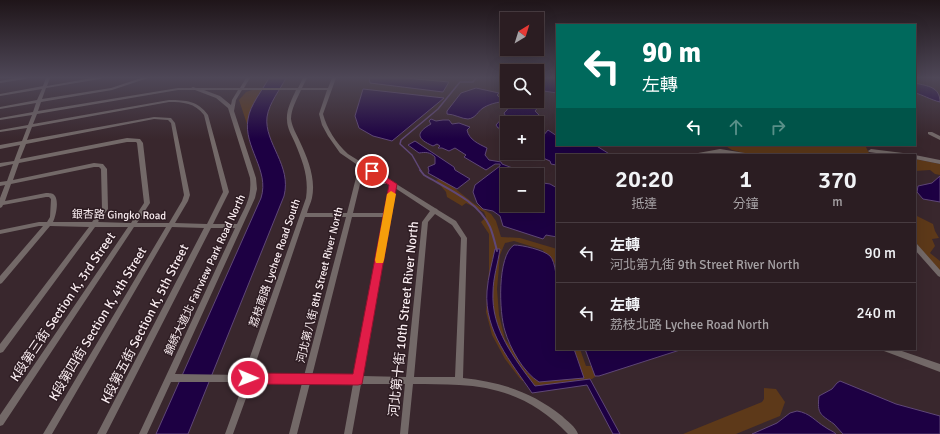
<!DOCTYPE html>
<html lang="zh-TW">
<meta charset="utf-8">
<style>
:root{--surface:#2b1d22;--page:#33262a;--text:#f1f3f6;--muted:#a6a2a5;--line:#473b40}
body{margin:0;font-family:Signika,"Noto Sans TC",sans-serif;background:var(--page);color:var(--text);height:100vh;display:flex;flex-direction:column;font-size:15px;white-space:nowrap}
*{box-sizing:border-box;margin:0}
p{font-size:13px;color:var(--muted)}
.icon{flex:none;width:22px;height:22px;fill:none;stroke:currentColor;stroke-width:2;stroke-linecap:round;stroke-linejoin:round}
.map{position:relative;flex:1;overflow:hidden}
.sheet{position:absolute;left:556px;top:154px;width:360px;height:196px;display:flex;flex-direction:column;background:var(--surface);border-radius:0px;box-shadow:0 4px 16px #0002,0 0 0 1px var(--line)}
.sheet>*{flex:none}
.top-card{position:absolute;left:556px;top:24px;width:360px;height:122px;border-radius:0px;box-shadow:0 4px 16px #0002,0 0 0 1px var(--line);background:#00695c;color:#fff;overflow:hidden}
.needle{width:26px;rotate:38deg}
.tools{position:absolute;left:500px;top:12px;display:grid;gap:8px}
.tools a{display:grid;place-items:center;width:44px;height:44px;border-radius:0px;background:var(--surface);box-shadow:0 4px 16px #0002,0 0 0 1px var(--line);font-size:20px}
.pin{position:absolute;display:grid;place-items:center;width:34px;height:34px;color:#fff;margin:-17px;border:2px solid #fff;border-radius:50%;box-shadow:0 1px 4px #0007}
.me{position:absolute;width:44px;margin:-22px;rotate:91deg;stroke-linejoin:round;filter:drop-shadow(0 0 3px #0008)}
.turn{display:flex;align-items:center;gap:14px;height:84px;padding:0 20px;font-size:18px}
.turn .icon{width:52px;height:52px;stroke-width:2.5}
.turn b{display:block;font-size:28px;line-height:34px}
.lanes{display:flex;align-items:center;height:38px;padding:0 20px;background:#0003;justify-content:center;gap:20px;direction:ltr}
.lanes .off{opacity:.35}
.eta{display:flex;justify-content:space-evenly;align-items:center;height:68px;text-align:center}
.eta b{font-size:24px;font-weight:600;line-height:28px}
ul{padding:0;list-style:none}
li{display:flex;align-items:center;gap:12px;height:60px;padding:0 20px;border-top:1px solid var(--line)}
li div{flex:1}
li b{display:block;font-size:15px}
li em{font-style:normal}
.map>svg:first-child{display:block}
.green{fill:#5d3919}
.water{fill:#1d0043;stroke:#5f4777}
.lines{fill:none;stroke-linecap:round;stroke-linejoin:round}
.stream-far1{stroke:#5f4777;stroke-width:1.5}
.stream{stroke:#5f4777;stroke-width:2}
.street{fill:#736968;fill-rule:evenodd}
.route{fill:#e11d48;stroke:#92132f}
.slow{fill:#f59e0b}
.labels{text-anchor:middle;dominant-baseline:central;stroke-width:3;stroke-linejoin:round;paint-order:stroke}
.street-label{font-size:11px;fill:#faedf1;stroke:#2e1d23}
.near-street-label{font-size:13px;fill:#faedf1;stroke:#2e1d23}
</style>
<div class="map">
<svg width="940" height="434" viewBox="0 0 940 434">
<rect width="100%" height="100%" fill="#39272d"/>
<!-- green -->
<path class="green" d="M252,90H262L251,109L247,124L239,100L246,92Z
M724,145H865L870,155H752L732,150Z
M915,159L940,164V175L935,174L930,170L915,171Z
M442,178L473,203L491,214L496,221L501,237L520,238L557,249V262L554,263L557,270V294L543,250L514,241L505,243L500,255L497,289L499,315L505,339L527,367L569,349H580L586,366H600L605,370L592,379L535,386L521,380L505,359L492,335L486,312L489,271V234L481,222L486,217L484,212L466,203L462,206L447,197L446,192L436,180Z
M915,215L933,224L935,231L939,238L932,239L935,246L930,253L940,261V271L928,259L915,241Z
M764,388L776,389L785,402L780,416L736,434H683L762,402L764,399Z"/>
<!-- water -->
<path class="water" d="M269,78H286C280,90 269,103 267,117C264,143 292,165 284,196L188,434H156L261,198C270,170 243,147 248,119C250,105 262,91 269,78Z
M369,78H405L449,82L443,92L370,83Z
M537,78H557V93L537,90Z
M915,83C928,86 940,87 940,102C931,100 921,94 915,93Z
M476,88L499,93L497,95L502,100L537,101V99L540,105L535,111L539,115L534,123H507V128H498L496,125L505,115L504,113L507,110L510,102C501,101 491,103 483,108C478,111 476,118 468,119C462,119 454,114 447,114V111L461,93Z
M363,89L444,98L392,141L373,136L359,128L355,116Z
M431,119L436,121L443,120H449L452,124L459,123L470,127L467,130C469,140 479,144 487,148L485,155L489,160L501,162L502,164L523,172L525,175H507V205H537V182L550,184L557,188V237L546,235L543,239L503,226L500,216L493,211L483,209L477,203L473,192L475,185L500,166V164H495L486,170L464,157L466,155L455,148L449,151L442,148H438L440,146L437,144L433,146C417,139 415,133 431,124L429,121Z
M548,130L557,136V145H595L611,155H557V164L556,165L551,164L550,161L534,154L537,153V149L543,147L542,146L544,144V139L540,136H543Z
M415,141L454,167L455,170L470,179L457,189L428,173L429,171L428,167L435,164V157C430,152 426,152 419,153L408,145Z
M940,176V202L923,199L917,192L918,186L932,183Z
M514,245C522,245 544,250 550,256C561,267 557,332 557,349H574L584,378L539,382C523,372 510,348 505,331C499,313 497,256 514,245Z
M495,249H500C498,263 493,278 493,292C491,329 514,358 535,386L590,379L620,434H613L587,385L532,393C511,362 484,331 487,291C488,277 492,263 495,249Z
M585,349H683L599,376H595Z
M840,381L896,404L940,416V434H843C840,431 837,427 834,424C820,414 817,414 819,396L832,389L837,383Z
M797,411C810,413 815,421 825,427C829,430 833,431 836,434H752L777,423L790,413Z"/>
<g class="lines">
<!-- stream-far1 -->
<path class="stream-far1" d="M421,171L412,155L400,144L401,140L438,109L460,82H473L476,78"/>
<!-- stream -->
<path class="stream" d="M420,170L424,175C448,189 478,201 490,227C493,234 495,243 497,251"/>
<!-- street -->
<path class="street" d="M16,78H27L25,79L0,83V81Z
M46,78H50L47,86L92,78H102L100,79L46,88L42,99L111,88L141,78H148L112,90L41,102L38,111L178,88H191L193,87L196,88H240L246,78H250L244,88H298L303,78H307L302,88H328L332,78H336L323,114C327,129 336,143 348,154L435,208L437,209L438,210L456,221L467,238L463,378C501,382 532,392 562,416C567,421 576,427 578,434H568C537,402 503,387 459,385C444,384 428,384 413,384L408,434H400L405,384H361L352,434H344L353,384L310,383L297,434H289L302,383H251L249,390L233,434H225L241,390L243,382H171L147,434H139L235,228H211L106,434H97L204,228L172,227L52,434H43L166,227H134L3,425L0,426V415L128,227H95L3,352L0,353V344L89,227L50,226L2,283L0,284V276L43,226H39L0,234V230L39,222H47L50,217L51,199L49,197H46L3,205L2,207L0,208V198L5,185L0,186V182L7,181L13,164L0,167V163L14,161L20,145L0,149V145L22,141L27,128L0,132V130L28,125L32,115L0,120V118L33,112L36,103L0,109V107L37,100L42,89L0,96V94L43,86ZM178,90H195L216,98L228,108L250,178C252,198 245,207 237,224H213L229,192L208,115C198,101 186,100 169,100L33,124L37,114ZM204,90H238L232,100L231,105L220,96ZM242,90H296C292,99 286,110 287,120C287,128 292,136 295,143C303,162 309,178 306,198L246,368L244,375L175,374L255,198L257,189L256,178L234,111L236,100ZM301,90H327L319,114L322,125L328,136L340,153L359,166L347,213H307C308,208 311,203 312,198C316,179 308,159 300,142C297,135 292,127 291,119C291,109 297,99 301,90ZM169,102C183,102 195,103 204,115L223,192L207,224L175,223L188,201L190,195L175,123L171,118L154,117L27,140L32,127ZM154,119L168,120L171,123L184,195L182,201L169,223H137L150,203L143,143L140,139L127,138L20,159L26,144ZM127,142H136L137,143L144,203L131,223L98,222L108,209L107,169L103,164L94,163L13,180L19,163ZM94,167H99L101,169L102,209L92,222H53C56,216 60,198 53,194C52,193 47,193 46,193L5,201L11,184ZM364,169L382,180H361ZM360,184H388L390,185L385,213H353ZM395,188L430,211L422,222L406,377L362,376ZM435,214L452,225L461,238L455,377H414L428,222ZM305,217H346L304,376L252,375L254,368ZM352,217H384L354,376H312Z
M928,132H932L940,136V140L928,134Z
M720,149L745,153L748,155H735L720,153L707,155H695L698,153Z
M871,149L903,153L906,155H890L869,152L868,151Z
M915,155L940,160V164L915,159Z
M915,244H917L940,270V277L938,276L915,250Z
M883,349H896L940,364V372L884,351Z"/>
</g>
<!-- sky -->
<linearGradient id="sky" x2="0" y2="1"><stop stop-color="#1f1519"/><stop offset="0.56" stop-color="#4e4757"/><stop offset="1" stop-color="#4e4757" stop-opacity="0"/></linearGradient>
<rect width="940" height="139" fill="url(#sky)"/>
<!-- route -->
<path class="route" d="M372,168L397,184L362,384L358,385L248,384L243,382L241,378L243,375L248,373L353,374L389,185L369,173L367,171Z"/>
<!-- slow -->
<path class="slow" d="M391,191L396,194L384,260L383,263H376L375,260L387,194Z"/>
<g class="labels">
<!-- street labels -->
<g class="street-label">
<text transform="translate(119 215) rotate(1)">銀杏路 Gingko Road</text>
<text transform="translate(275 263) rotate(-71)">荔枝南路 Lychee Road South</text>
<text transform="translate(205 275) rotate(-65)">錦綉大道北 Fairview Park Road North</text>
<text transform="translate(320 285) rotate(-76)">河北第八街 8th Street River North</text>
</g>
<!-- near-street labels -->
<g class="near-street-label">
<text transform="translate(63 307) rotate(-56)">K段第三街 Section K, 3rd Street</text>
<text transform="translate(404 319) rotate(-84)">河北第十街 10th Street River North</text>
<text transform="translate(98 324) rotate(-59)">K段第四街 Section K, 4th Street</text>
<text transform="translate(145 324) rotate(-63)">K段第五街 Section K, 5th Street</text>
</g>
</g>
</svg>
<div class="tools">
<a><svg class="needle" viewBox="-14 -14 28 28"><path d="M0-13l5 13h-10z" fill="#e53935"/><path d="M0 13l5-13h-10z" fill="#a6a2a5"/></svg></a>
<a><svg class="icon" aria-label="search" viewBox="0 0 24 24"><circle cx="10" cy="10" r="6"/><path d="M15 15l6 6"/></svg></a>
<a>+</a>
<a>−</a>
</div>
<div class="pin" style="left:372px;top:171px;background:#d93025"><svg class="icon" aria-label="arrive" viewBox="0 0 24 24"><path d="M6 21V4h12l-3 4 3 4H6"/></svg></div>
<svg class="me" style="left:248px;top:378px" viewBox="-20 -20 40 40"><circle r="17" fill="#e11d48" stroke="#fff" stroke-width="3"/><path d="M0-11L8 9 0 5-8 9z" fill="#fff"/></svg>
<div class="top-card">
<div class="turn"><svg class="icon" aria-label="left" viewBox="0 0 24 24"><path d="M17 20v-9H6M10 6l-5 5 5 5"/></svg><div><b>90 m</b>左轉</div></div>
<div class="lanes"><svg class="icon" aria-label="left" viewBox="0 0 24 24"><path d="M17 20v-9H6M10 6l-5 5 5 5"/></svg><svg class="icon off" aria-label="ahead" viewBox="0 0 24 24"><path d="M12 20V5M6 11l6-6 6 6"/></svg><svg class="icon off" aria-label="right" viewBox="0 0 24 24"><path d="M7 20v-9h11M14 6l5 5-5 5"/></svg></div>
</div>
<section class="sheet">
<div class="eta">
<div><b>20:20</b><p>抵達</p></div>
<div><b>1</b><p>分鐘</p></div>
<div><b>370</b><p>m</p></div>
</div>
<ul>
<li><svg class="icon" aria-label="left" viewBox="0 0 24 24"><path d="M17 20v-9H6M10 6l-5 5 5 5"/></svg><div><b>左轉</b><p>河北第九街 9th Street River North</p></div><em>90 m</em></li>
<li><svg class="icon" aria-label="left" viewBox="0 0 24 24"><path d="M17 20v-9H6M10 6l-5 5 5 5"/></svg><div><b>左轉</b><p>荔枝北路 Lychee Road North</p></div><em>240 m</em></li>
</ul>
</section>
</div>
